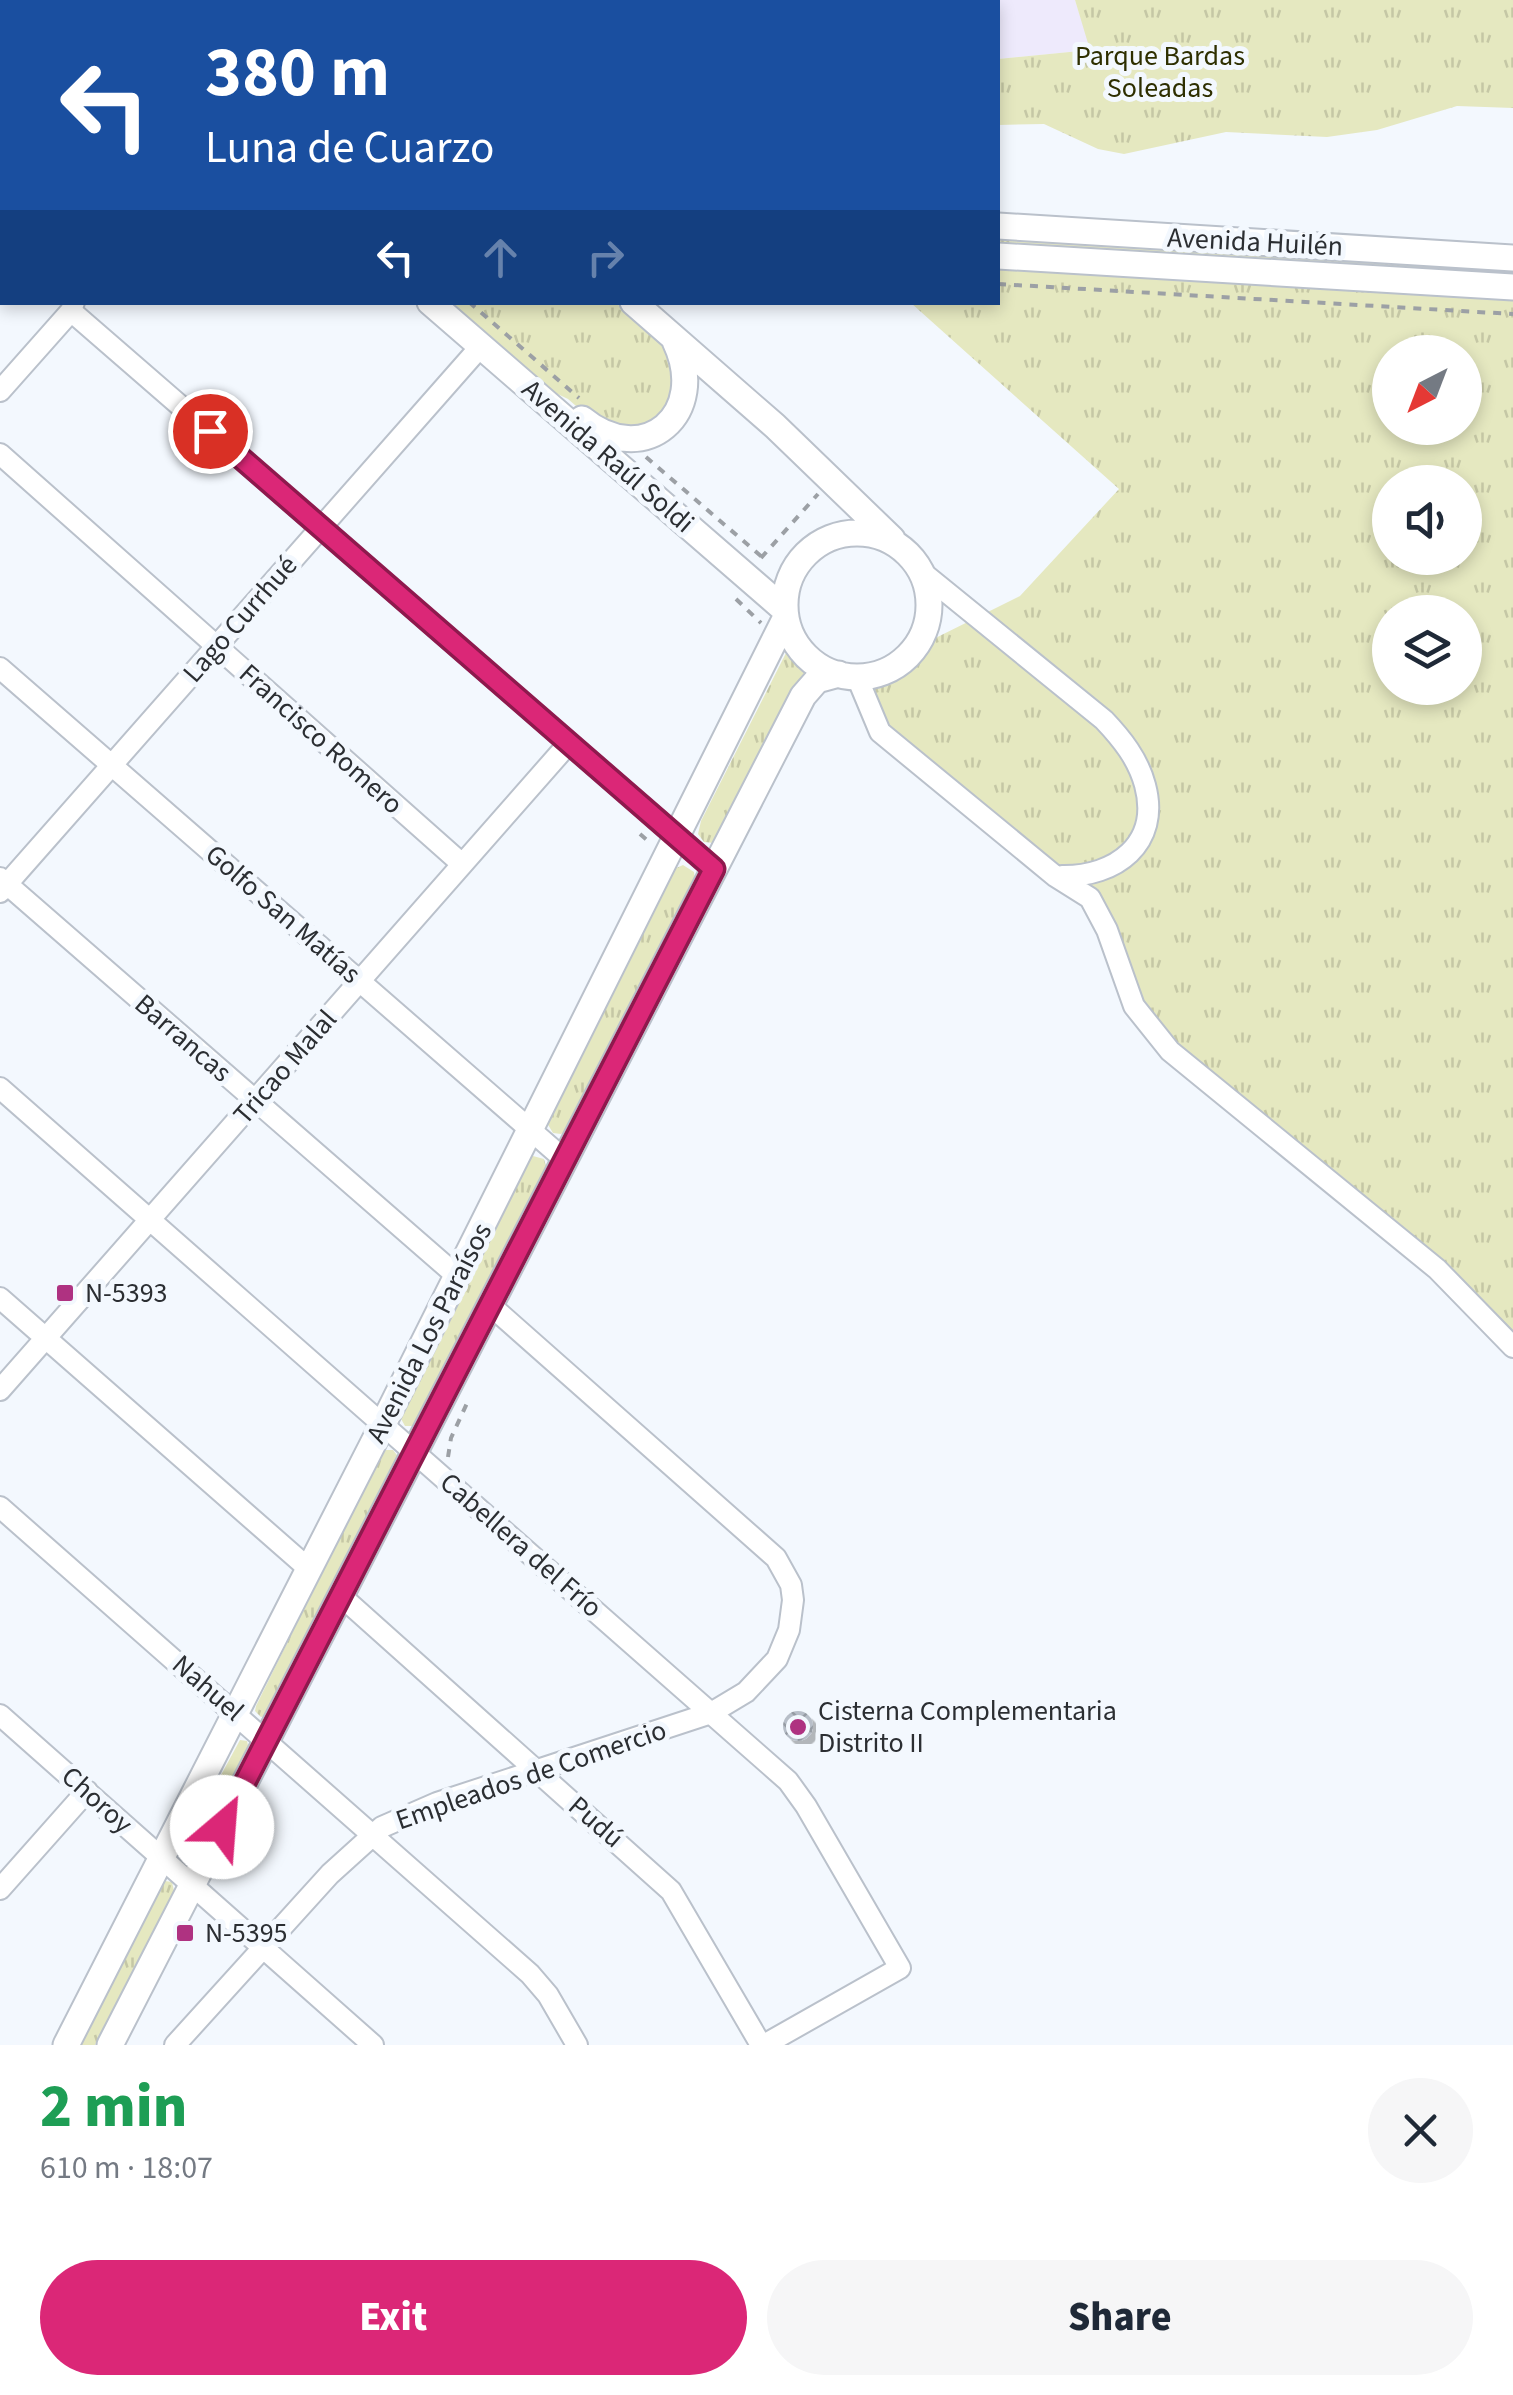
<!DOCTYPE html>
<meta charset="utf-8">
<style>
:root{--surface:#fff;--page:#f6f6f7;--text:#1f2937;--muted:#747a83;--accent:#db2777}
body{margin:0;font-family:"Source Sans 3",sans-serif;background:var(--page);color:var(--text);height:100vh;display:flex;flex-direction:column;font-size:38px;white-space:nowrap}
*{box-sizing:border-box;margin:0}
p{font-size:32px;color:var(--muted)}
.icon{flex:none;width:55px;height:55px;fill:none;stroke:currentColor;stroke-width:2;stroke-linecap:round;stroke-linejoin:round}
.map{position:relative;height:2045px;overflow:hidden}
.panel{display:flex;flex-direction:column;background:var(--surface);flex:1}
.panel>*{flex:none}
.guide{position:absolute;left:0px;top:0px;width:1000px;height:305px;box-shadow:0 5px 15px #0003;background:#1a4fa0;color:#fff;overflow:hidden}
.needle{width:65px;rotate:222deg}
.buttons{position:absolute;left:1372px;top:335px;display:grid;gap:20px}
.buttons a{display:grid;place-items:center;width:110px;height:110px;border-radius:50%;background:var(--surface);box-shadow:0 5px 15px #0003;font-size:50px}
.pin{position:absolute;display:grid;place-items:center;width:85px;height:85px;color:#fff;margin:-42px;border:5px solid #fff;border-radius:50%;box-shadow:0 2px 10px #0007}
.me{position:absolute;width:110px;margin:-55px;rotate:27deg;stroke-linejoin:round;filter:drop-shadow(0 0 8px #0008)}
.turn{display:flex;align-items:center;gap:35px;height:210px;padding:0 40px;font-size:45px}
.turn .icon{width:130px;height:130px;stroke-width:2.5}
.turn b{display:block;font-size:70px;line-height:85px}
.lanes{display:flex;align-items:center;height:95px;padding:0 40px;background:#0003;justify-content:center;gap:50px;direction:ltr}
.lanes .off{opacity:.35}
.round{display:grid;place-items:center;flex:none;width:105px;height:105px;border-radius:52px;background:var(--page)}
.headline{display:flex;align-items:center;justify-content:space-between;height:170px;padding:0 40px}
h1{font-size:60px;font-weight:800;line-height:75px;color:#1e9e55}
.primary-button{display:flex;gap:20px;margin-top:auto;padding:20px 40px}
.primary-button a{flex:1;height:115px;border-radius:60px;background:var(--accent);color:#fff;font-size:40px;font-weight:800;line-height:115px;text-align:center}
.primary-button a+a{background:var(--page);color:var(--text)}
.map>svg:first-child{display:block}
.education{fill:#eeeafc}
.grass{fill:url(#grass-tufts);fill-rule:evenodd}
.building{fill:url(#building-cross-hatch);filter:url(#shadow)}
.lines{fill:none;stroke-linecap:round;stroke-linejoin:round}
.minor-casing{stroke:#bac1cb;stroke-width:24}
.major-casing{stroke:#bac1cb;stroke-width:29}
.path{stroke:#9ca0a5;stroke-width:4;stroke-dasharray:8 8;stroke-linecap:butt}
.minor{stroke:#fff;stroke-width:20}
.major{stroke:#fff;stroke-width:25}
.route-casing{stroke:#8e194d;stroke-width:25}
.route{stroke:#db2777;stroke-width:18}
.poi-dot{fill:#af3281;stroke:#f3f8fe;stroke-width:4}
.labels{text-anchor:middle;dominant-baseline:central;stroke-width:10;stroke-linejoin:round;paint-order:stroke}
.park-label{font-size:28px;fill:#2e2f00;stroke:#f3f8fe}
.street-label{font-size:28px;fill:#2b2e32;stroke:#f3f8fe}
.poi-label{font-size:28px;fill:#2b2e32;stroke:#f3f8fe;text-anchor:start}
</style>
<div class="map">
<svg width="1513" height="2045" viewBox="0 0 1513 2045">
<defs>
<pattern id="grass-tufts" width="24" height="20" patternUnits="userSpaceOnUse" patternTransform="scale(2.5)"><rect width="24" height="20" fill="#e5e8c0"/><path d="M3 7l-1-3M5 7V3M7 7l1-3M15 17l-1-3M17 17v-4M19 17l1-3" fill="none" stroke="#c5c7a5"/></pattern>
<pattern id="building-cross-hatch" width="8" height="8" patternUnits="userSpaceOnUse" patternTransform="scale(2.5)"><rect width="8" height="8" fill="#b7bec8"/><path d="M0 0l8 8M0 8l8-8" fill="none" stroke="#959ba3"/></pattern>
<filter id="shadow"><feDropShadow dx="5.5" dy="5.5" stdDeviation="0" flood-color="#0004"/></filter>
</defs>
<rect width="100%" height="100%" fill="#f3f8fe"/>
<!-- education -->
<path class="education" d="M858,0H1075L1091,50L998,59V2H852Z"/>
<!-- grass -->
<path class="grass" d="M1075,0H1513V108L1457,106L1377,130L1327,137L1226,132L1124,154L1098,149L1044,124L998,125V59L1090,50Z
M998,236L1513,268V278L998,248Z
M998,266L1513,296V1347L1150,1028L1099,913L880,732L857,677L1020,596L1119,489L911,303L998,302ZM1390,352H1465V428H1390ZM1390,482H1465V558H1390ZM1390,612H1465V688H1390Z
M445,303H616L672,351L683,385L650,430L591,419L568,399L543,387Z
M786,653H790L812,671L714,843L704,842L698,834L701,821Z
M683,865L694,872L695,880L567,1130L561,1134L553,1133L547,1123L672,870Z
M533,1156L544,1159L547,1170L416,1426H405L400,1417L527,1160Z
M386,1450H393L400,1459L265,1716L261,1717L255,1711L256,1706L378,1458Z
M240,1740L247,1741L249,1750L193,1856L185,1859L180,1853L181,1849Z
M165,1881L172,1882L174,1891L95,2045H80Z"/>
<!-- building -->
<path class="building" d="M783 1726a15 15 0 1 1 30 0a15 15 0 1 1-30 0Z"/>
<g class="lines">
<defs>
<path id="minor" d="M375,0L376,2
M573,0L574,2
M19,2L20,0
M773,2L780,0
M0,54L2,46
M71,311L714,869
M0,391L71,311L74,302
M0,454L462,864
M923,573L1104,720C1122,739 1138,759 1145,785C1161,844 1115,877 1062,876
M0,668L565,1160
M857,677L880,732L1055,876L1090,898L1107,930L1134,1006L1170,1051L1437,1269L1513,1347
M0,878L457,1276
M0,892L481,346
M0,1088L788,1781L806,1806L900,1968L764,2045
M0,1298L309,1569
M0,1390L569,743
M0,1507L530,1974L548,1995L577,2045
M341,1596L671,1891L761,2045
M0,1715L373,2045
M0,1889L87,1791
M175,2045L330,1874L382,1827L437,1803L711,1713L746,1692L777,1659L789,1630L793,1600L791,1585L776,1558L490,1305"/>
<path id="major" d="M79,0L81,2
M257,0L261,2
M280,0L283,2
M189,2L194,0
M998,226L1513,258
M998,256L1513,287
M430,302L785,610
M633,302L775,426L892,539
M582,419C644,470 710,414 675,341
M785 605a72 72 0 1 1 144 0a72 72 0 1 1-144 0Z
M66,2045L383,1424L786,617
M110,2045L803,696L817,680L839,674"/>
</defs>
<!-- minor casing -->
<use href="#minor" class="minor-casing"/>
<!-- major casing -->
<use href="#major" class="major-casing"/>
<!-- path -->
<path class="path" d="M112,0L115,2
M307,0L310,2
M998,284L1513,314
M469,302L579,398
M646,457L762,557
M761,558L818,494
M736,599L761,623
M640,834L648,841
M448,1457L451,1438L468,1401"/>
<!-- minor -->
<use href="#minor" class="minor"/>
<!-- major -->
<use href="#major" class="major"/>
</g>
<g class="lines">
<defs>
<path id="route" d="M210,431L714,869L222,1827"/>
</defs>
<!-- route casing -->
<use href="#route" class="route-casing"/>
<!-- route -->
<use href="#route" class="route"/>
</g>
<!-- markers -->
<g class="poi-dot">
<rect x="55" y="1283" width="20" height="20" rx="5"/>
<circle cx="798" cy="1727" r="10"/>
<rect x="175" y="1923" width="20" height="20" rx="5"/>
</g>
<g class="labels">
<!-- park labels -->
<g class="park-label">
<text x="1160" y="56">Parque Bardas<tspan x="1160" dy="32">Soleadas</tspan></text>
</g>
<!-- street labels -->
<g class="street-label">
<text transform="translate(1255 242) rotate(3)">Avenida Huilén</text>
<text transform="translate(608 456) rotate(41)">Avenida Raúl Soldi</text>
<text transform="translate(240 619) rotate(-49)">Lago Currhué</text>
<text transform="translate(321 739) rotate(42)">Francisco Romero</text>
<text transform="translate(283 914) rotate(41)">Golfo San Matías</text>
<text transform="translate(183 1038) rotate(41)">Barrancas</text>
<text transform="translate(285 1067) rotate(-49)">Tricao Malal</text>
<text transform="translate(429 1333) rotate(-63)">Avenida Los Paraísos</text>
<text transform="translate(521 1545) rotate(41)">Cabellera del Frío</text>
<text transform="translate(208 1688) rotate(41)">Nahuel</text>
<text transform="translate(531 1775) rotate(-19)">Empleados de Comercio</text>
<text transform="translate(97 1800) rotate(42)">Choroy</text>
<text transform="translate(596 1822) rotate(41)">Pudú</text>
</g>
<!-- poi labels -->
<g class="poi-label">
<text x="85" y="1293">N-5393</text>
<text x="818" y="1711">Cisterna Complementaria<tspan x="818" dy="32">Distrito II</tspan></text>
<text x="205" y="1933">N-5395</text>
</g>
</g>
</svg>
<div class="buttons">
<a><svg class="needle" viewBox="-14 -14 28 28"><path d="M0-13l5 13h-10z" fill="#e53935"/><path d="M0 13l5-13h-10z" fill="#747a83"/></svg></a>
<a><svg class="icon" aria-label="sound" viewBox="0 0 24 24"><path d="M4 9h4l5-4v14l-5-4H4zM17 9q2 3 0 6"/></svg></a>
<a><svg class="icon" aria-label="layers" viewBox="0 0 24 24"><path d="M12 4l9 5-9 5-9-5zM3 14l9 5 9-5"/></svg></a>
</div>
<div class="pin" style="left:210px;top:431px;background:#d93025"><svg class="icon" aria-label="arrive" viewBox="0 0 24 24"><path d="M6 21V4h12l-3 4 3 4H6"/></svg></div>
<svg class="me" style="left:222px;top:1827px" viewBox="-20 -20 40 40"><circle r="19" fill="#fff"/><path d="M0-13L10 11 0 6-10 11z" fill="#db2777"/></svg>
<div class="guide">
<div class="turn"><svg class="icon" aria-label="left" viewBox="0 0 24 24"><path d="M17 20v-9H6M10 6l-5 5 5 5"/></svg><div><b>380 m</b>Luna de Cuarzo</div></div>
<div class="lanes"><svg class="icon" aria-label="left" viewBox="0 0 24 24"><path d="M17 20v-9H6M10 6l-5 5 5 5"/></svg><svg class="icon off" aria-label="ahead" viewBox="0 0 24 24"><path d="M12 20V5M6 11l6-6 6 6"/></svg><svg class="icon off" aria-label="right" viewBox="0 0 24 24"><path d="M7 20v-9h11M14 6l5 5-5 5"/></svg></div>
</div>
</div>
<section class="panel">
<div class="headline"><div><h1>2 min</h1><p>610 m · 18:07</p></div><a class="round"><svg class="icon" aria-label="close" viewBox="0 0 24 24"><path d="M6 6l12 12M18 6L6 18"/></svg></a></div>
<div class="primary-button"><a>Exit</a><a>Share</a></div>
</section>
